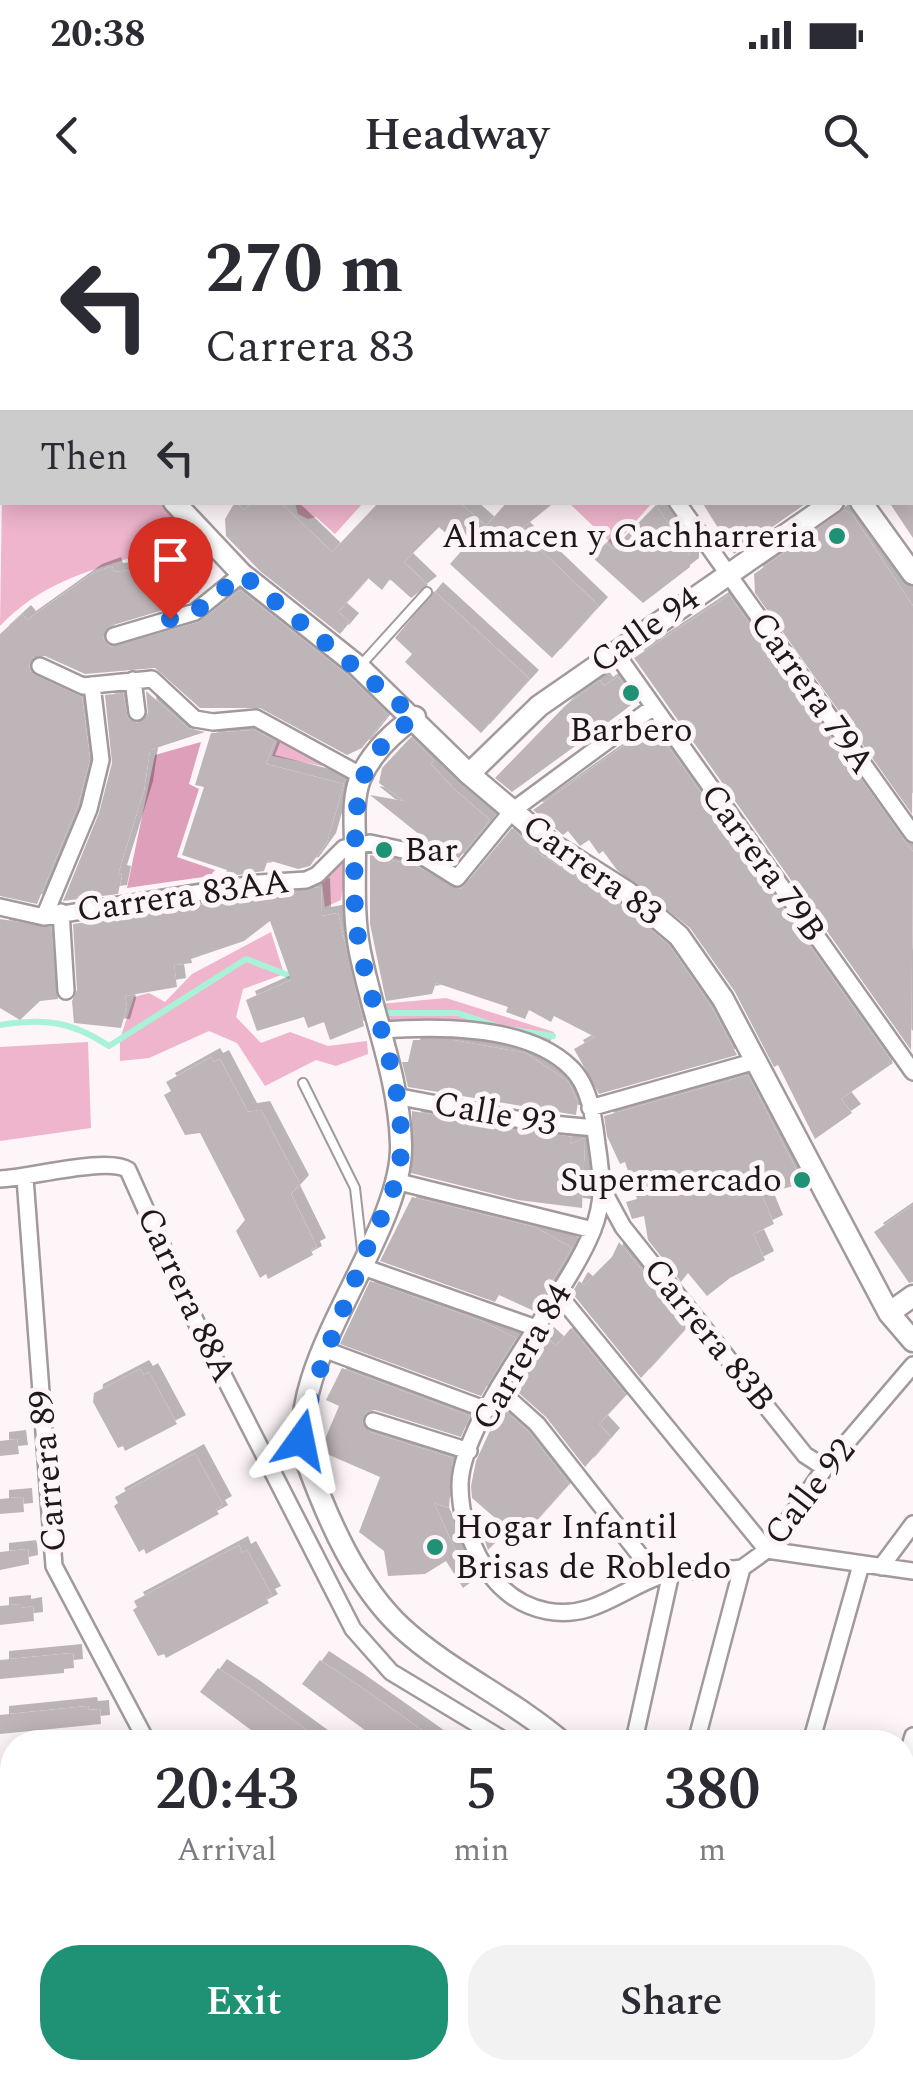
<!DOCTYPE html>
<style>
:root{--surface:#fff;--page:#f2f2f3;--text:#2b2b33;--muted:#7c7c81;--accent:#1f9275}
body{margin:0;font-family:Spectral,serif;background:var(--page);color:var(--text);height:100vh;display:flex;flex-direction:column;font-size:38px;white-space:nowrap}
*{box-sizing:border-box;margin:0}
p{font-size:32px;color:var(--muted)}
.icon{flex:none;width:55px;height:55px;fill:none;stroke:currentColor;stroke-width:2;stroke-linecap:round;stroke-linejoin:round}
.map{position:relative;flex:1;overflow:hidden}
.details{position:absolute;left:0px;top:1530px;width:915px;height:350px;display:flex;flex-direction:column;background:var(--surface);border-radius:40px 40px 0 0;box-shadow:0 5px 25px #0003}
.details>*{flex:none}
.top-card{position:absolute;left:0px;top:0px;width:915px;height:305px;box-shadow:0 5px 25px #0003;background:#fff;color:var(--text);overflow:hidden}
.pin{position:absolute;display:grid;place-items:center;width:85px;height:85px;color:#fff;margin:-102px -42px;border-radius:50% 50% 50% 0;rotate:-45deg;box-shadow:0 0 10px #0007}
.pin .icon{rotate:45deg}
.me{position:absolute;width:110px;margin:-55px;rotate:12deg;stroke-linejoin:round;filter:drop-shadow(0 0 8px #0008)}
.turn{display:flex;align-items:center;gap:35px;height:210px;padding:0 40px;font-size:45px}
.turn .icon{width:130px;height:130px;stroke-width:2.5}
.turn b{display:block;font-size:70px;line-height:85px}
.then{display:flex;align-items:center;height:95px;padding:0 40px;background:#0003;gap:20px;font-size:38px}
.eta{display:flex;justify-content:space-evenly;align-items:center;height:170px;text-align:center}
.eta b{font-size:60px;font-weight:600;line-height:70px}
.primary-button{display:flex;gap:20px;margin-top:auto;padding:20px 40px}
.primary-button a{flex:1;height:115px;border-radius:40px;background:var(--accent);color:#fff;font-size:40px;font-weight:600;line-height:115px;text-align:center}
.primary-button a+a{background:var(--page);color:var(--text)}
.status{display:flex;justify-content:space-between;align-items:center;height:70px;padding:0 50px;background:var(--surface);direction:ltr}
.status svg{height:28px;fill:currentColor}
header{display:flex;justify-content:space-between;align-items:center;height:130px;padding:0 40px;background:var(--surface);font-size:45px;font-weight:600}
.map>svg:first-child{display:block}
.green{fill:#eeb5cd}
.forest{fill:#dd9fba}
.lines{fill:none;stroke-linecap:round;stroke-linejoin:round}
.stream{stroke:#a9f2d8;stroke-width:6}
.building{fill:#beb5b9;filter:url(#shadow)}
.service-casing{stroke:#a2999c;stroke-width:12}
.pedestrian-casing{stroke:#a2999c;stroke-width:18}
.minor-casing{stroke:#a2999c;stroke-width:20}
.tertiary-casing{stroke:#a2999c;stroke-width:25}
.service{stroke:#fff;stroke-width:8}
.pedestrian{stroke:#fff;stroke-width:12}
.minor{stroke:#fff;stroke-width:15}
.tertiary{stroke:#fff;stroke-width:20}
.route{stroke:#1a73e8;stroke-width:18;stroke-dasharray:0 32.4}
.poi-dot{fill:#1f9275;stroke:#fef5f9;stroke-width:4}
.labels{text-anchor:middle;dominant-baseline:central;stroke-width:10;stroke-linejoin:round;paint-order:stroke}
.poi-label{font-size:35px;fill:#1d191b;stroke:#fef5f9;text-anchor:end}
.street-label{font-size:35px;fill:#1d191b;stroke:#fef5f9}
</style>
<div class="status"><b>20:38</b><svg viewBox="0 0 49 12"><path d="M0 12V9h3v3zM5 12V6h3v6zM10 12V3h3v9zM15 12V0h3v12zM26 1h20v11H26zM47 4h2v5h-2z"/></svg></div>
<header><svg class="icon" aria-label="back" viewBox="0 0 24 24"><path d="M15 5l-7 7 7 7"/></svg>Headway<svg class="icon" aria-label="search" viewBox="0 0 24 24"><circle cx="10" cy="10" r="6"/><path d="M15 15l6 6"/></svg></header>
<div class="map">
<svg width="913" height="1880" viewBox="0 0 913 1880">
<defs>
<filter id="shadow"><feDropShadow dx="9" dy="-9" stdDeviation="0" flood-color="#0004"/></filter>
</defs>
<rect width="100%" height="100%" fill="#fef5f9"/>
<!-- green -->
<path class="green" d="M2,293V302L164,303L200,343L154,368L133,357C81,373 38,386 0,426Z
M295,303H363L335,334L316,317L308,319L298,314Z
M652,303L614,346L569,303L652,302Z
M279,538L318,556L322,566L272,556Z
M348,650L341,700L325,707L322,683Z
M271,732L284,774L243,789L236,817L261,843L290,832L328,846L367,841L368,854L336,866L316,860L265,886L237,843L209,831L149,858L120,861V839L134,797L149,793L165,802L192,774Z
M446,798L554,832L549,846L383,823L380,804Z
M88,842L91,928L0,941V847Z
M57,1868H131L146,1880H72Z
M689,1868H725L736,1880H690Z"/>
<!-- forest -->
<path class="forest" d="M201,542L189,584L199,589L177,657L215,670L210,676L127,688L155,555Z"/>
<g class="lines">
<!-- stream -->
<path class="stream" d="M378,813H458L502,828L553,836
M0,825C45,818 71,821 109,846L246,759L293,777
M0,1735L12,1742
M902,1745L913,1744"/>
</g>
<!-- building -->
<path class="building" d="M235,302L244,310L253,302H280L332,352L379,302H459L486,326L507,302H555L520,330L599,406L552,458L450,364L463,349L439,327L404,362L428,385L411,398L390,379L382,390L368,378L338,412L350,422L340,434L260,371L226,336L225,319Z
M702,302H808L734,354Z
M889,302H913V338Z
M656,305L690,356V367L643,403L592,357L606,343L613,349Z
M844,310L852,314L913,406L912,614L755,393L754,374Z
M112,366L114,372L142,369L145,380L181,369L190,402L110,426L103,438L110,447L199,422L240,390L350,477L388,515L362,548L347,555L260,508H200L155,468L85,474L45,456H34L29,466L31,473L82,497L90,559L78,605L37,704L0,696V434L22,414L27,420L93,373Z
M434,391L530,479L481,533L405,462L412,454L395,438Z
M729,395L913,652L911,850L634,458Z
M618,476L636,501L622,512L512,592L495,578L565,506L600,480L604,486Z
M146,491L188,528L205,532L150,550L144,590L118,674L122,675L118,694L63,701L99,613L112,563L105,495L123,493L128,518L137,523L148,515Z
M653,525L893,863L841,899L852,913L815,939L778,865L774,867L735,792L690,728L617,670L603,651L599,654L589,640L580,646L568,631L563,635L533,610Z
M254,530L275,541L266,564L344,584L327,642L310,666L298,669L268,660L264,671L225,677L227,670L182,655L204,587L195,585L211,533Z
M411,537L434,560L431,564L454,589L490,620L455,663L370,595L404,601L379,583L382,568Z
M512,628L539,654L619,703L669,745L711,806L737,855L599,894L574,849L595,837L554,816L551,822L529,810L525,819L506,812L508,807L436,783L432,794L386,801L370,724V655L416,666L461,689Z
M321,687L322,716L338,713L364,826L330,840L324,822L308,828L304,817L257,831L246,800L291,780L270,721L244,741L191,759L192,763L174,765L177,787L125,796L127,807L121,828L74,823L72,801L77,790L73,724Z
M0,719L51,727L58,799L40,801L20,820L0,808Z
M413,840H453L526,853L568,881L578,902L576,915L408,887L402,862H408Z
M211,857L214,862L220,859L248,912L261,910L300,984L291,994L317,1047L311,1050L313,1055L268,1079L266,1074L260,1078L236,1031L245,1020L200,933L185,935L164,895L171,891L166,882Z
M748,875L803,983L762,995L774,1024L753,1034L765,1060L730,1078L707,1096L688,1073L681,1082L648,1040L644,1016L632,1019L626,1002L637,999L625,962L620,964L607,936L604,916Z
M412,911L572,937L570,944L585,938L582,1008L518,1000L411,973Z
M412,997L535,1027L572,1048L534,1111L499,1095L495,1102L380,1061Z
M913,1005V1082L909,1083L874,1032Z
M619,1042L688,1126L641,1178L572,1093L579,1081L584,1085L612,1057Z
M370,1081L484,1122L516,1138L481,1196L340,1144Z
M571,1128L626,1195L599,1224L611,1237L585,1267L546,1217L512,1187L545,1136L556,1146Z
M342,1168L470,1216L461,1237L375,1210L366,1212L362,1222L370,1232L453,1258L449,1308L434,1303L457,1354L463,1350L478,1377L463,1388L446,1361L425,1374L388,1376L384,1351L359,1332L380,1277L320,1251L339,1206L326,1200Z
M140,1169L144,1175L149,1172L177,1224L125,1251L123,1246L118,1248L93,1202L94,1193Z
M501,1207L529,1232L569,1284L517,1342L506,1332L488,1350L482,1332L495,1318L472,1298L471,1286L476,1261Z
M17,1239L19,1254L0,1256V1241Z
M195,1253L223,1305L216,1309L219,1314L146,1354L144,1349L139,1352L114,1306L118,1303L115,1297Z
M23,1297L24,1312L0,1314V1299Z
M239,1345L242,1353L247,1350L272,1395L266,1398L269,1403L166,1458L164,1454L158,1456L133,1410L137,1407L134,1401Z
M28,1349L29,1364L0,1370V1352Z
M22,1404V1408L33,1406L34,1421L0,1425V1406Z
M73,1453L74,1468L64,1469V1473L0,1479V1460Z
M320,1460L355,1483L439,1542H381L302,1484Z
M218,1468L250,1489L323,1542H267L200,1492Z
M88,1506L89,1510L100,1509L101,1524L0,1534V1515Z
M0,1849L12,1861L4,1880H0Z"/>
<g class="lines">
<defs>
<path id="service" d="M360,466L427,392
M303,883L355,988L362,1050"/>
<path id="pedestrian" d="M0,40L2,39
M14,1880L20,1872
M442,1880L483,1868"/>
<path id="minor" d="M6,0L7,2
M443,0L447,2
M837,0L838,2
M171,2L183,0
M366,2L368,0
M570,2L574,0
M912,114L913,115
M0,270L2,264
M677,302L913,634
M114,436L195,412L242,374
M615,452L913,872
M40,466L83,486L152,479L195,519L213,522L256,518L362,576
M133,480L137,512
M0,707L44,717L259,683L306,680L317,675L344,648L370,643L417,653L457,678L512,611L652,508
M61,712L66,791
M44,717L89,609L101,560L92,485
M382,830C437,826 527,825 570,867C590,885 594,919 597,944C602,977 605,1001 592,1032C564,1101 461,1218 460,1285C460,1311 467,1335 479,1357C494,1385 516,1405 547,1411C592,1420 622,1389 660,1376C684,1367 716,1372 742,1368
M395,896L532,922L595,928
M590,908L756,861
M25,978L54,1366L147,1542
M0,979C29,978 108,956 128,970L196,1122L353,1429L391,1472L507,1542
M395,981L593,1030
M604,992L623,1027L805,1255L825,1268
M360,1066L536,1128
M558,1094L767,1350L913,1371
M323,1149L487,1210
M500,1191L537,1224L657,1377
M373,1221L469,1251
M881,1367L913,1324
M635,1536L671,1373
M696,1542L742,1368L767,1350L825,1268L913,1165
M811,1542L861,1365
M902,1574L913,1536
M371,1868L374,1880"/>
<path id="tertiary" d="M662,0L663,2
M0,73L2,77
M912,247H913
M174,302L242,374L359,467L469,574L553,645L627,692L679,736L723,799L889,1113L913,1141
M861,302L913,374
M415,517C392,533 371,553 360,579C352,600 355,624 355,646C355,682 353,717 360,752C373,817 399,877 401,944C404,1037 275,1172 308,1265C329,1322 357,1386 402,1428C450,1472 512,1499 562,1542
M469,574L539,506L833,302
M889,1113L913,1096
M683,1868L686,1880"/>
</defs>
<!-- service casing -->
<use href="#service" class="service-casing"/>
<!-- pedestrian casing -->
<use href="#pedestrian" class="pedestrian-casing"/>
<!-- minor casing -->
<use href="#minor" class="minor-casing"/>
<!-- tertiary casing -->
<use href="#tertiary" class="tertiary-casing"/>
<!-- service -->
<use href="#service" class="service"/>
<!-- pedestrian -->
<use href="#pedestrian" class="pedestrian"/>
<!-- minor -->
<use href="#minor" class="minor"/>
<!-- tertiary -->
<use href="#tertiary" class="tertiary"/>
</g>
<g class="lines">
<!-- route -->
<path class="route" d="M170,419L195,412L242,374L415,517C361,555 356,585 355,647C354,683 353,718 361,753C374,817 403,880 401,947C401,989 376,1023 362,1061C339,1122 313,1176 301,1240"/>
</g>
<!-- markers -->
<g class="poi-dot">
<circle cx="837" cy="336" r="10"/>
<circle cx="631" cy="493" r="10"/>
<circle cx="384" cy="650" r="10"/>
<circle cx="802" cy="980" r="10"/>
<circle cx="435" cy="1347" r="10"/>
</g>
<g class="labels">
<!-- poi labels -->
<g class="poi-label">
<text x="817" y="336">Almacen y Cachharreria</text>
<text x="631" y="530" text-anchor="middle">Barbero</text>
<text x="404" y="650" text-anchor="start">Bar</text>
<text x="782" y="980">Supermercado</text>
<text x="455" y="1327" text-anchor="start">Hogar Infantil<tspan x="455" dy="40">Brisas de Robledo</tspan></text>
</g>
<!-- street labels -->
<g class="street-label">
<text transform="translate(645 430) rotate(-35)">Calle 94</text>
<text transform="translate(812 493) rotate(55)">Carrera 79A</text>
<text transform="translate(763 663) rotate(54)">Carrera 79B</text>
<text transform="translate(592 670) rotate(36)">Carrera 83</text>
<text transform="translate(183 696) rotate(-8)">Carrera 83AA</text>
<text transform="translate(495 914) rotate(10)">Calle 93</text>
<text transform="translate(186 1095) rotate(65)">Carrera 88A</text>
<text transform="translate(709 1135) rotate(51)">Carrera 83B</text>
<text transform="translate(522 1157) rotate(-60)">Carrera 84</text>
<text transform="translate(48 1271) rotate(-95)">Carrera 89</text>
<text transform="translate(810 1292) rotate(-52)">Calle 92</text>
</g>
</g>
</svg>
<div class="pin" style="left:170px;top:419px;background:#d93025"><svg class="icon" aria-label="arrive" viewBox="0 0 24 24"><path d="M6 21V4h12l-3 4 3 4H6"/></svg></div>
<svg class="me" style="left:301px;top:1240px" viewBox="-20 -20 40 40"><path d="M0-17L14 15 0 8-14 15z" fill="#1a73e8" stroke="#fff" stroke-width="4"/></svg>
<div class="top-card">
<div class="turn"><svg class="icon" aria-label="left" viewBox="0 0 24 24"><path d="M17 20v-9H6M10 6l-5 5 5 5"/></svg><div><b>270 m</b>Carrera 83</div></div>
<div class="then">Then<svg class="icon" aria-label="left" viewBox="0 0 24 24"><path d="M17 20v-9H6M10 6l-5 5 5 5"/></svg></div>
</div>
<section class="details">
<div class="eta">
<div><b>20:43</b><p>Arrival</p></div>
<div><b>5</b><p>min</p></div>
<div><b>380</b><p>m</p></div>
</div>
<div class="primary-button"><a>Exit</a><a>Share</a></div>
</section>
</div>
